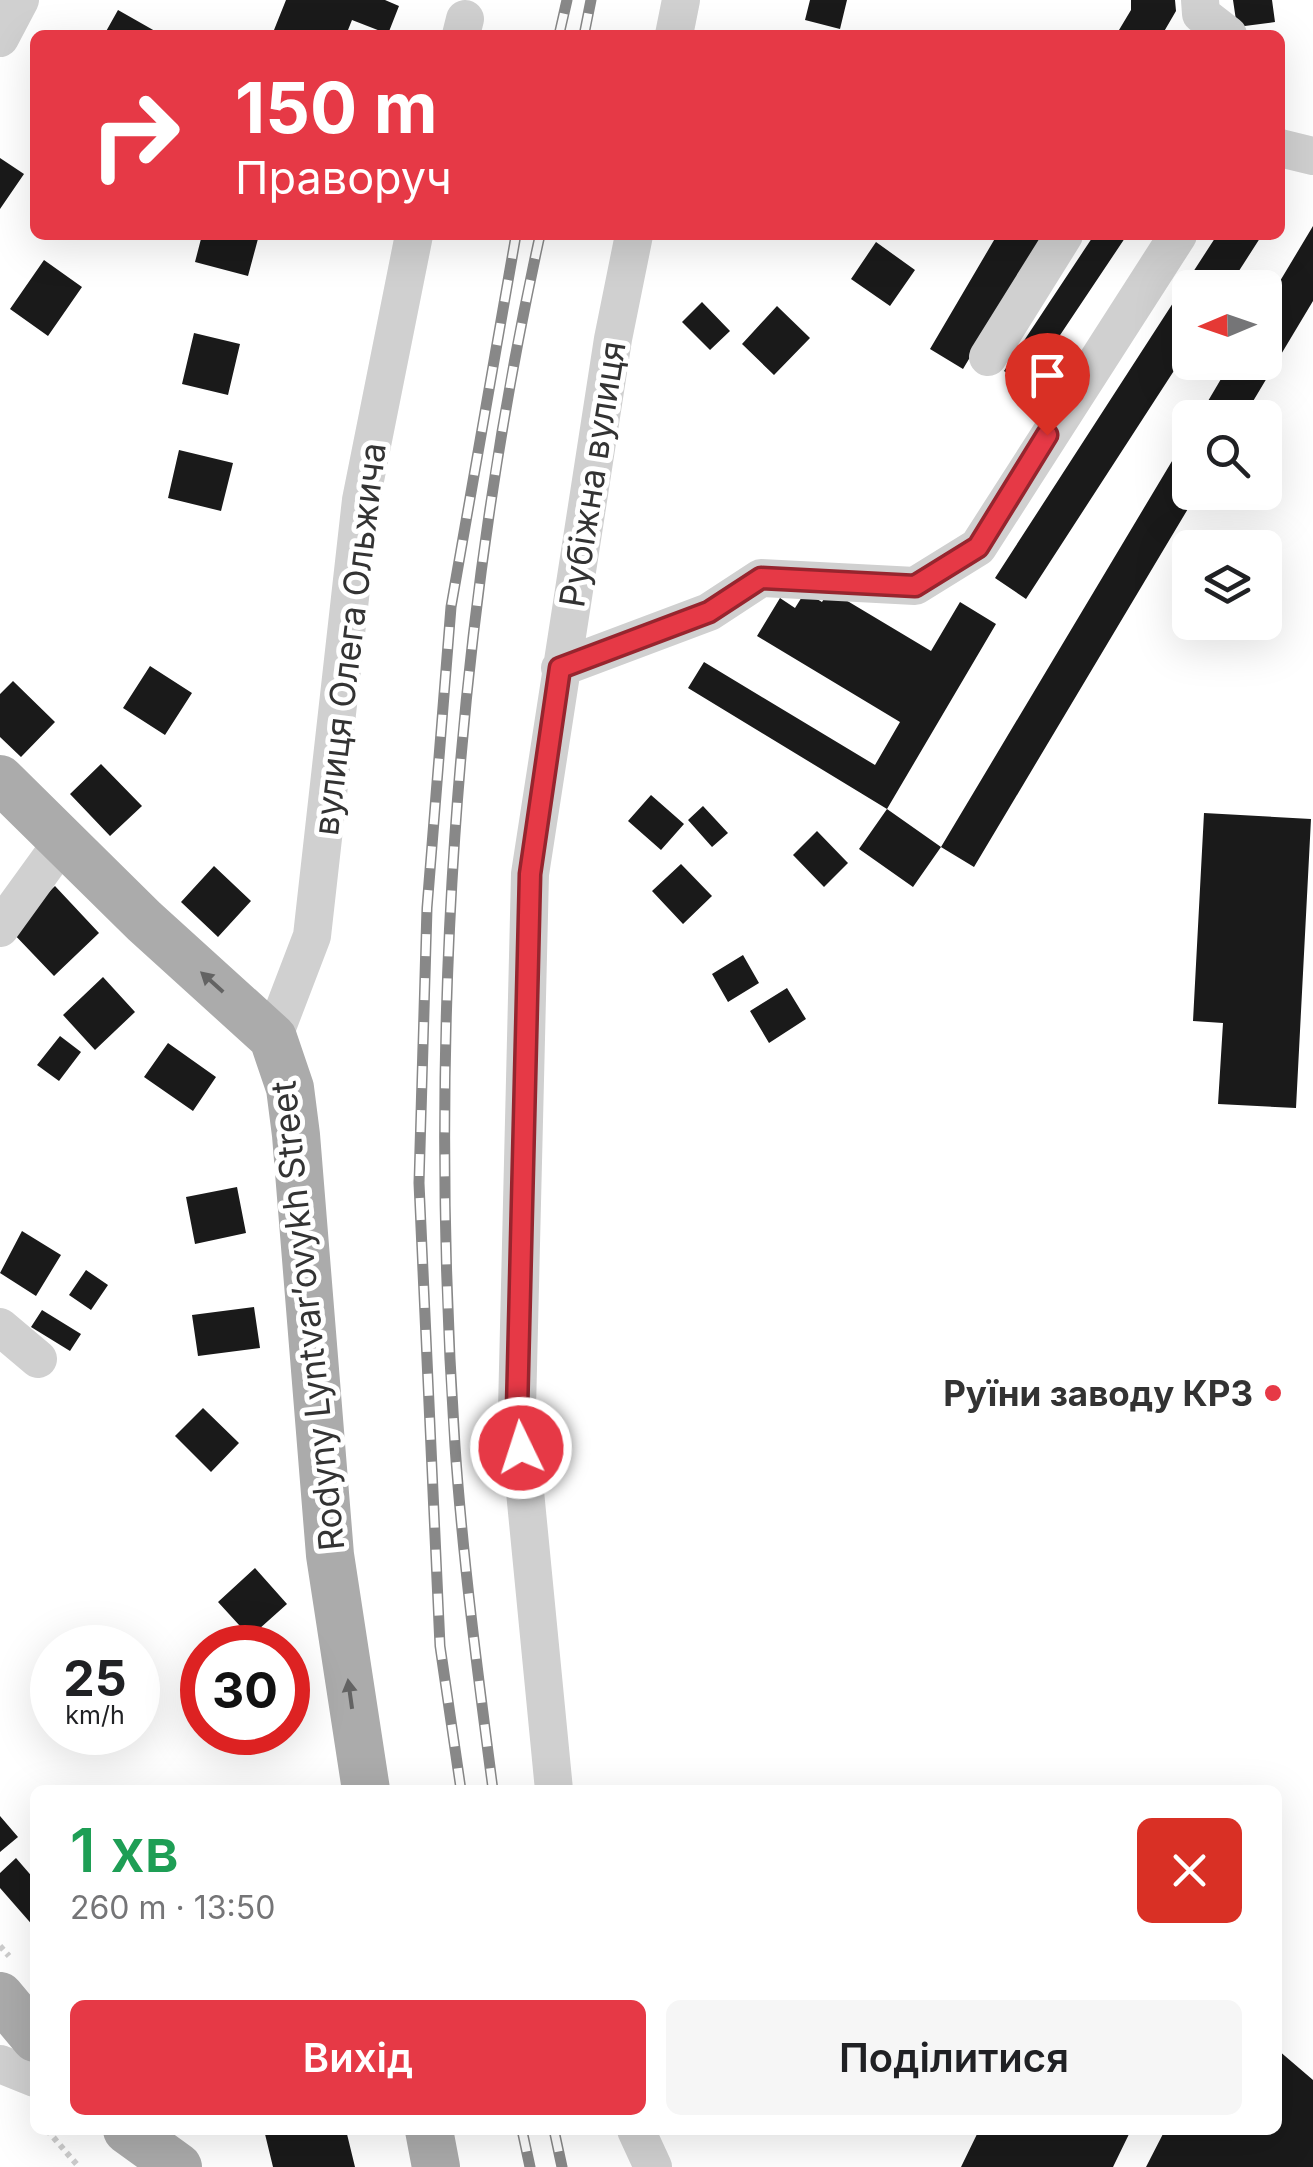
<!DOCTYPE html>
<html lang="uk">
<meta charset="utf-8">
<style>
:root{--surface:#fff;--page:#f6f6f6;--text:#202124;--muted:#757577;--accent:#e63946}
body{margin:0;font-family:Inter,sans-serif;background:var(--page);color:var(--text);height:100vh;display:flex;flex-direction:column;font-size:38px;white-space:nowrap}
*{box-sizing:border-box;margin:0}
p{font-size:32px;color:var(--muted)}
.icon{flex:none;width:55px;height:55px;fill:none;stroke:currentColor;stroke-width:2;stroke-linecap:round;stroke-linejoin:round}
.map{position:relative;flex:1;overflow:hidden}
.sheet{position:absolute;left:30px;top:1785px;width:1252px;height:350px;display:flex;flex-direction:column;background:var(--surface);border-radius:15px;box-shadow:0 10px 40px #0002}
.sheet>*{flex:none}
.top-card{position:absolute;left:30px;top:30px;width:1255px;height:210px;border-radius:15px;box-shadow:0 10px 40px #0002;background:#e63946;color:#fff;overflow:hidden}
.needle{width:65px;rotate:268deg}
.fabs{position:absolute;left:1172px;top:270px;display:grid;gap:20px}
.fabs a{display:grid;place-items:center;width:110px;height:110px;border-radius:15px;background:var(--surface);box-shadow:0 10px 40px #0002;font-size:50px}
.speed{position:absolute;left:30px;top:1625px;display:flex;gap:20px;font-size:50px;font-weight:700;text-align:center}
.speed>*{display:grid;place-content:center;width:130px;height:130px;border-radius:50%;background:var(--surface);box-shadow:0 10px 40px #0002;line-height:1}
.speed small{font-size:25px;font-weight:400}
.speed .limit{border:15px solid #d22;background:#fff;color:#111}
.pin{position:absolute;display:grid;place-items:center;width:85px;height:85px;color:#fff;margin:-102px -42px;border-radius:50% 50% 50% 0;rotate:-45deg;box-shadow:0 0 10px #0007}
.pin .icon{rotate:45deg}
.me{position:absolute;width:110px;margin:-55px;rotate:356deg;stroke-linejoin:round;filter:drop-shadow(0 0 8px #0008)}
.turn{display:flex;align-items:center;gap:35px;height:210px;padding:0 40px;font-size:45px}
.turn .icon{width:130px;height:130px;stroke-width:2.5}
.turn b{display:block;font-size:70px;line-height:85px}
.round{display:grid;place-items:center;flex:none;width:105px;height:105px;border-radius:15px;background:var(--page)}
.summary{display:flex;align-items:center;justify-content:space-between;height:170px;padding:0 40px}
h1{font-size:60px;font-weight:600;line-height:75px;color:#1e9e55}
.action{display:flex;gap:20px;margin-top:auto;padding:20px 40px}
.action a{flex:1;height:115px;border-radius:15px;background:var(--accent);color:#fff;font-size:40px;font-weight:600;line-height:115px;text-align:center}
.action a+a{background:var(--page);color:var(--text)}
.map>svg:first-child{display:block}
.building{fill:#1a1a1a}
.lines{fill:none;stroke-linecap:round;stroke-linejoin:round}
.path{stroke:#cdcdcd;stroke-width:6;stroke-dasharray:5 5;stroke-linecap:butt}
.minor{stroke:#d0d0d0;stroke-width:38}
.major{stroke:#ababab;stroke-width:48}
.rail-casing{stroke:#888;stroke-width:11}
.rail{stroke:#fff;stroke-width:8;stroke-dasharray:22;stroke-linecap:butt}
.oneway{fill:#636363}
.route-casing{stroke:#96252e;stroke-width:25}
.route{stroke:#e63946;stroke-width:18}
.poi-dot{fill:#e63946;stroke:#fff;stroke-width:4}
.labels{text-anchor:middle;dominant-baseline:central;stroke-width:10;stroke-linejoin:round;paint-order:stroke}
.street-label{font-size:35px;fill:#333;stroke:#fff}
.poi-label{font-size:35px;font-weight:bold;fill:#333;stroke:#fff;text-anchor:end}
</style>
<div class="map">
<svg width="1313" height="2167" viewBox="0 0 1313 2167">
<rect width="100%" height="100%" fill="#fff"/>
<!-- building -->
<path class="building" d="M286,0H385L399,6L388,34L352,20L346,35H272Z
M810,0H847L840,29L805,20Z
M1131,0H1175L1176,11L1162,35H1116L1131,10Z
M1233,0H1272L1275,22L1237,27Z
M118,10L162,35H104Z
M0,158L24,174L0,209Z
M1313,226V301L1243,418H1198L1231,362H1265V306Z
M202,235H259L248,276L195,262Z
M997,235H1043L963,369L930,349Z
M1094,235H1127L1026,386L1004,371Z
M1217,235H1262L1228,288H1190V346L1026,599L995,578Z
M876,242L915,270L890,306L851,279Z
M44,260L82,287L48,336L10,309Z
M702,302L730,331L710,350L682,322Z
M777,306L810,338L774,375L742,344Z
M194,333L240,344L228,395L182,384Z
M1190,431V492H1198L974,867L941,847Z
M179,450L233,463L221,511L168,498Z
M829,590L931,651L960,602L996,624L887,809L941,847L913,887L859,849L887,809L688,688L704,662L875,765L900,722L757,636L780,598L795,608L805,592L822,602Z
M150,666L192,693L165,735L123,708Z
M13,681L55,722L21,757L0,737V694Z
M101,764L142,806L110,836L70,794Z
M651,795L684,824L661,850L628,821Z
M703,806L728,833L712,847L688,820Z
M1204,813L1311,819L1296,1108L1218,1104L1223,1023L1193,1021Z
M817,831L848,863L824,887L793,855Z
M681,864L712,896L683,924L652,891Z
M214,866L251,901L218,937L181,902Z
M55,886L99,933L54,976L10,930Z
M743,955L759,983L728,1002L712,974Z
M103,977L135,1012L95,1050L63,1015Z
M787,988L806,1019L769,1043L750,1011Z
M60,1036L81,1052L59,1081L37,1065Z
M168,1043L216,1077L193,1111L144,1077Z
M237,1187L246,1233L195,1244L186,1197Z
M22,1231L61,1255L36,1296L0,1273Z
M86,1270L108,1285L91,1310L69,1295Z
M254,1307L260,1348L198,1356L192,1315Z
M42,1310L81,1334L70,1351L31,1327Z
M203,1408L239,1443L211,1472L175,1436Z
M255,1568L287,1604L250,1637L218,1602Z
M0,1816L18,1837L0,1852Z
M16,1858L35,1880V1928L0,1888V1873Z
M1278,2050L1313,2080V2167H1146L1165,2130H1278Z
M264,2130H346L355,2167H273Z
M979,2130H1131L1113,2167H961Z"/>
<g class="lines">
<!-- path -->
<path class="path" d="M0,1946L9,1956
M47,2130L79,2167"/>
<!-- minor -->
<path class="minor" d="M1200,0L1201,14L1228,35
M461,35L465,19
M674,35L681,0
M0,38L20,0
M1280,148L1313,156
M988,357L1064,235
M560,668L709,612L761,578L915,586L978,547L1178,235
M0,928L63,841
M273,1038L312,936L361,500L414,235
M0,1327L38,1359
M554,1790L517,1409L530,874L613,339L634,235
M0,2064L35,2078
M636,2130L653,2167"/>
<!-- major -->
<path class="major" d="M0,779L144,921L273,1038L290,1088L296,1135L330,1555L366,1790
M0,1996L35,2038
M127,2130L178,2167
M429,2130L436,2167"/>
<defs>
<path id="rail" d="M559,35L567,0
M584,35L591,0
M461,1790L440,1646L419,1183L427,908L451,607L516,235
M493,1790C478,1676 463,1561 455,1446C428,1042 453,631 540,235
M522,2130L530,2167
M554,2130L562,2167"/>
</defs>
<!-- rail casing -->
<use href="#rail" class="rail-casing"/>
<!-- rail -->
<use href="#rail" class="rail"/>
</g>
<!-- one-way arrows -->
<defs><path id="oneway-solid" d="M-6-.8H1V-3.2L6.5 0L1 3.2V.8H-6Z" transform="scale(2.5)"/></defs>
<g class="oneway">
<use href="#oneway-solid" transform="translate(212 982) rotate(-138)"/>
<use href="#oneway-solid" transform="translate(350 1694) rotate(-98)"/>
</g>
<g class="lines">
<defs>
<path id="route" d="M521,1448L517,1410L530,874L560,668L709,612L761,578L915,586L978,547L1047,435"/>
</defs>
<!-- route casing -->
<use href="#route" class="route-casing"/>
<!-- route -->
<use href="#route" class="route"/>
</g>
<!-- markers -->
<circle class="poi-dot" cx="1273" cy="1393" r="10"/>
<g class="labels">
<!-- street labels -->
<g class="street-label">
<text transform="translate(592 474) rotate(-81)">Рубіжна вулиця</text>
<text transform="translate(349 639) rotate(-83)">вулиця Олега Ольжича</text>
<text transform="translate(307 1316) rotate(-96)">Rodyny Lyntvar’ovykh Street</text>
</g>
<!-- poi labels -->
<g class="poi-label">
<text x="1253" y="1393">Руїни заводу КРЗ</text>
</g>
</g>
</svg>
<div class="fabs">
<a><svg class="needle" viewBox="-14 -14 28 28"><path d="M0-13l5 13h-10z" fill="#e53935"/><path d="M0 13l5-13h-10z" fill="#757577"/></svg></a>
<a><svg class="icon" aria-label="search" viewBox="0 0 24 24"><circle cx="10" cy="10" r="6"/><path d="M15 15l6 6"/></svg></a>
<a><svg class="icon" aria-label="layers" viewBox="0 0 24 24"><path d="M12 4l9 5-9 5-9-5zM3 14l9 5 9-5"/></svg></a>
</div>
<div class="speed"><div>25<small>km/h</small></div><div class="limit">30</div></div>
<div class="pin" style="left:1047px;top:435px;background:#d93025"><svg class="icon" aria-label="arrive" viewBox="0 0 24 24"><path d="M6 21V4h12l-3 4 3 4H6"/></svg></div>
<svg class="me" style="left:521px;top:1448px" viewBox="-20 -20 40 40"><circle r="17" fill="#e63946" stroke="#fff" stroke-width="3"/><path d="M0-11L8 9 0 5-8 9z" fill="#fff"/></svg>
<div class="top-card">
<div class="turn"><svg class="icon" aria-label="right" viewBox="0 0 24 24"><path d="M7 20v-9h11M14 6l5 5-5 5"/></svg><div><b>150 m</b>Праворуч</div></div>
</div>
<section class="sheet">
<div class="summary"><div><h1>1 хв</h1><p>260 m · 13:50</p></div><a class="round" style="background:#d93025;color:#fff"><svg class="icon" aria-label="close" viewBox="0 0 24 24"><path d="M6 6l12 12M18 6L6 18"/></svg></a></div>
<div class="action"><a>Вихід</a><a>Поділитися</a></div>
</section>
</div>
